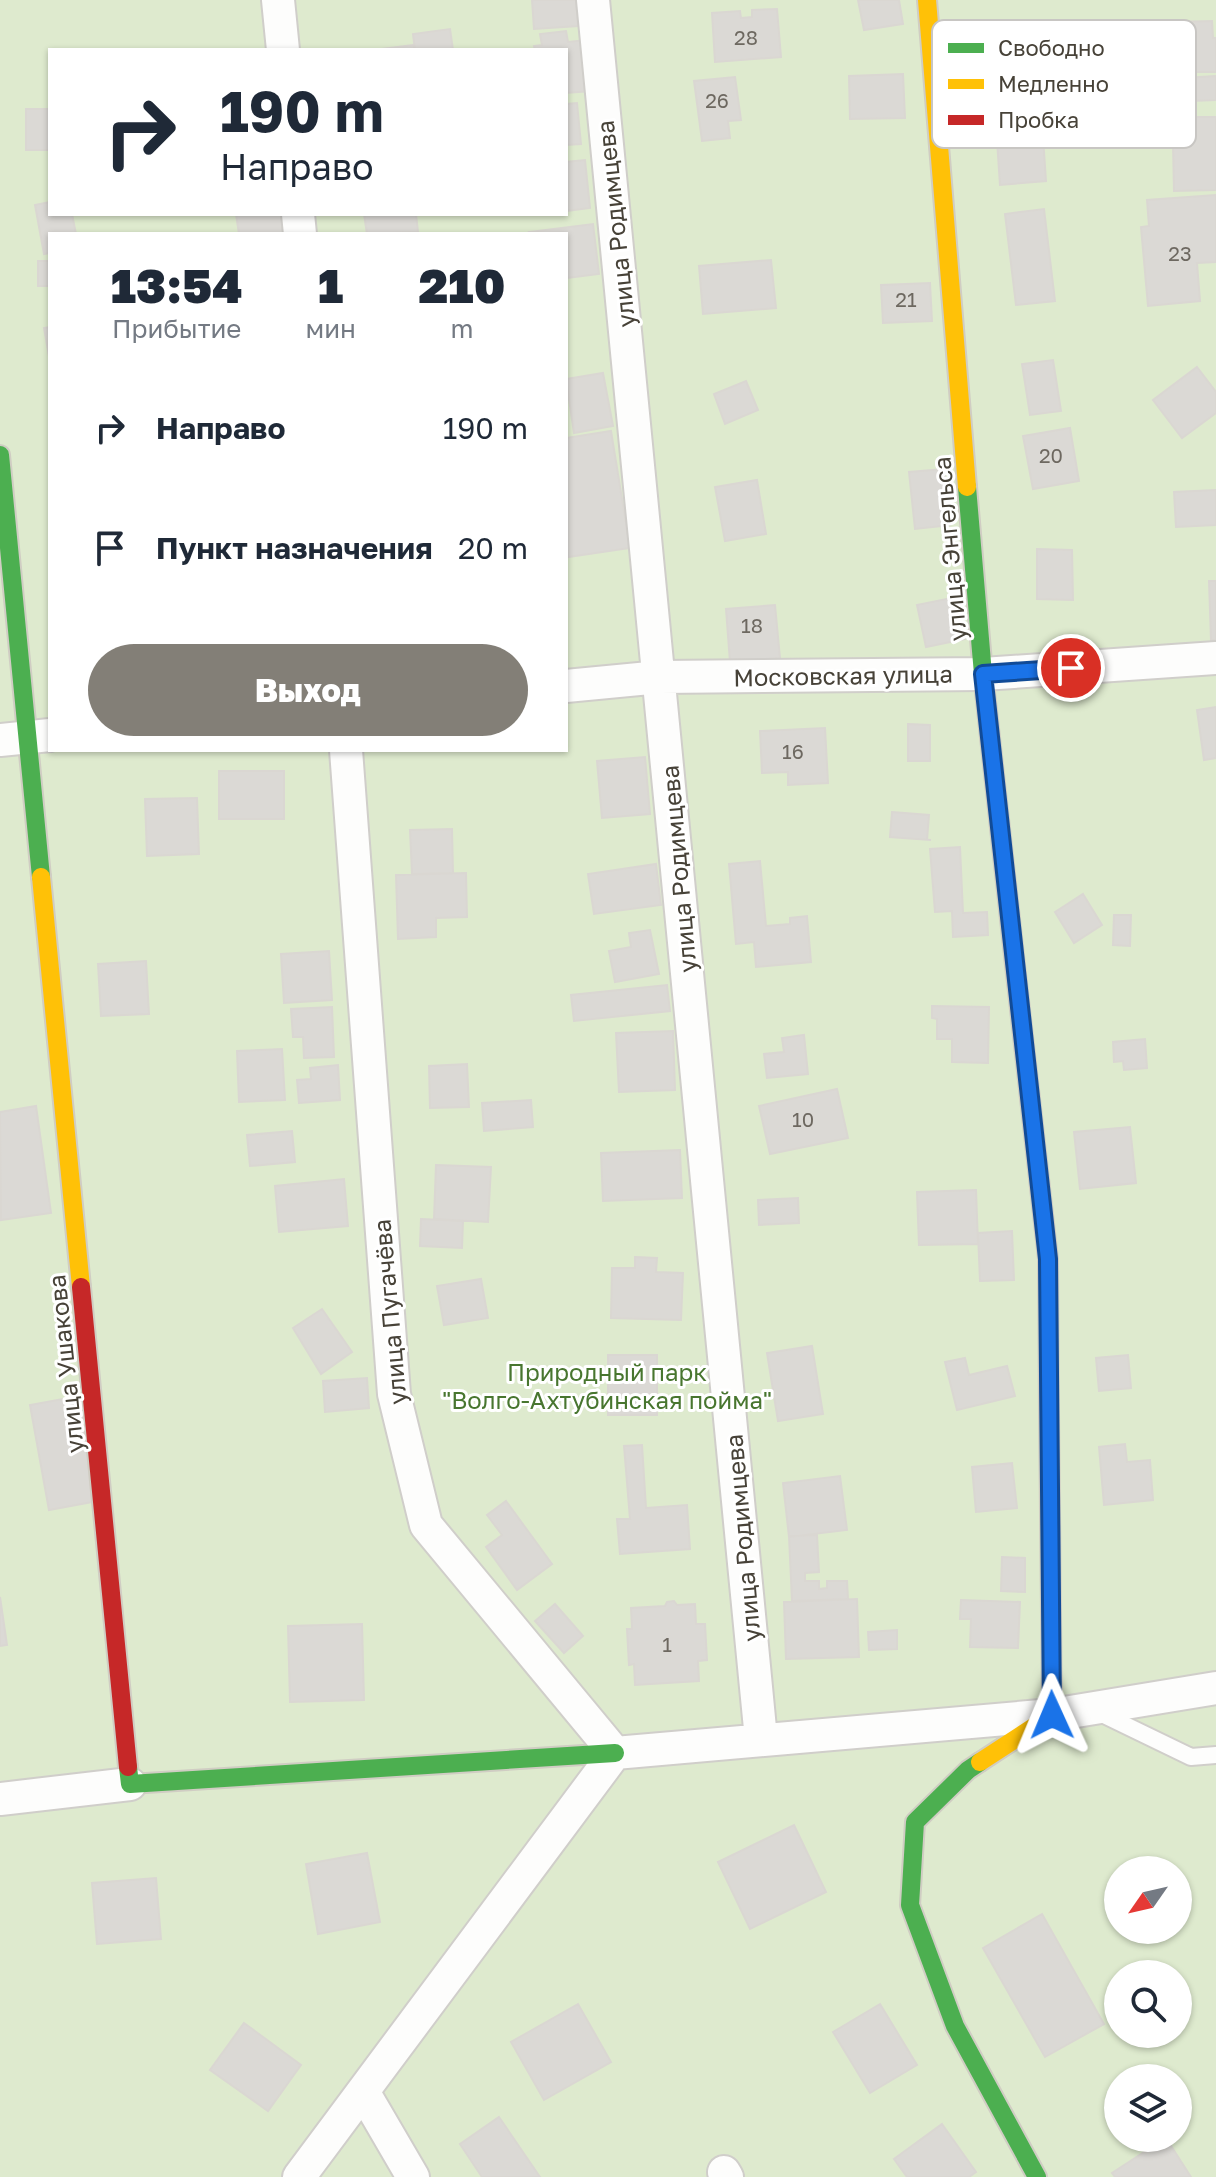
<!DOCTYPE html>
<html lang="ru">
<meta charset="utf-8">
<style>
:root{--surface:#fff;--page:#f2f2f3;--text:#1f2937;--muted:#747a83;--accent:#837f77}
body{margin:0;font-family:"Golos Text",sans-serif;background:var(--page);color:var(--text);height:100vh;display:flex;flex-direction:column;font-size:30px;white-space:nowrap}
*{box-sizing:border-box;margin:0}
p{font-size:26px;color:var(--muted)}
.icon{flex:none;width:44px;height:44px;fill:none;stroke:currentColor;stroke-width:2;stroke-linecap:round;stroke-linejoin:round}
.map{position:relative;flex:1;overflow:hidden}
.details{position:absolute;left:48px;top:232px;width:520px;height:520px;display:flex;flex-direction:column;background:var(--surface);border-radius:0px;box-shadow:0 2px 6px #0004}
.details>*{flex:none}
.guide{position:absolute;left:48px;top:48px;width:520px;height:168px;border-radius:0px;box-shadow:0 2px 6px #0004;background:#fff;color:var(--text);overflow:hidden}
.needle{width:52px;rotate:236deg}
.fabs{position:absolute;left:1104px;top:1856px;display:grid;gap:16px}
.fabs a{display:grid;place-items:center;width:88px;height:88px;border-radius:50%;background:var(--surface);box-shadow:0 2px 6px #0004;font-size:40px}
.pin{position:absolute;display:grid;place-items:center;width:68px;height:68px;color:#fff;margin:-34px;border:4px solid #fff;border-radius:50%;box-shadow:0 2px 8px #0007}
.me{position:absolute;width:88px;margin:-44px;rotate:359deg;stroke-linejoin:round;filter:drop-shadow(0 0 6px #0008)}
.turn{display:flex;align-items:center;gap:28px;height:168px;padding:0 40px;font-size:36px}
.turn .icon{width:104px;height:104px;stroke-width:2.5}
.turn b{display:block;font-size:56px;line-height:68px}
.eta{display:flex;justify-content:space-evenly;align-items:center;height:136px;text-align:center}
.eta b{font-size:48px;font-weight:800;line-height:56px}
.action{display:flex;gap:16px;margin-top:auto;padding:16px 40px}
.action a{flex:1;height:92px;border-radius:48px;background:var(--accent);color:#fff;font-size:32px;font-weight:800;line-height:92px;text-align:center}
ul{padding:0;list-style:none}
li{display:flex;align-items:center;gap:24px;height:120px;padding:0 40px}
li div{flex:1}
li b{display:block;font-size:30px}
li em{font-style:normal}
.map>svg:first-child{display:block}
.green{fill:#deeace;fill-rule:evenodd}
.building{fill:#dbd9d5;stroke:#dad7d2;stroke-width:2}
.lines{fill:none;stroke-linecap:round;stroke-linejoin:round}
.lane-casing{stroke:#d0ceca;stroke-width:20}
.street-casing{stroke:#d0ceca;stroke-width:36}
.fast-casing{stroke:#d0cdc3;stroke-width:22}
.slow-casing{stroke:#d0cdc3;stroke-width:22}
.jam-casing{stroke:#d0cdc3;stroke-width:22}
.lane{stroke:#fdfdfc;stroke-width:16}
.street{stroke:#fdfdfc;stroke-width:32}
.fast{stroke:#4caf50;stroke-width:18}
.slow{stroke:#ffc107;stroke-width:18}
.jam{stroke:#c62828;stroke-width:18}
.route-casing{stroke:#114b97;stroke-width:20}
.route{stroke:#1a73e8;stroke-width:14}
.labels{text-anchor:middle;dominant-baseline:central;stroke-width:6;stroke-linejoin:round;paint-order:stroke}
.number-label{font-size:20px;fill:#6d6860}
.street-label{font-size:24px;fill:#474238;stroke:#fff}
.park-label{font-size:24px;fill:#48762f;stroke:#fff}
.key{fill:#fff;stroke:#c8c6c3;stroke-width:2}
.key-label{font-size:22px;fill:#474238}
</style>
<div class="map">
<svg width="1216" height="2177" viewBox="0 0 1216 2177">
<rect width="100%" height="100%" fill="#f2f0ec"/>
<!-- green -->
<path class="green" d="M0,0H1216V2177H0ZM50,50H566V214H50ZM50,234H566V750H50ZM1118,1870H1178V1930H1118ZM1118,1974H1178V2034H1118ZM1118,2078H1178V2138H1118Z"/>
<!-- building -->
<path class="building" d="M532,0H576L578,26L534,29Z
M858,0H899L903,24L864,30Z
M777,9L781,57L715,62L712,13L740,11L741,18L752,17V10Z
M1212,21L1213,38H1216V72H1173L1172,22Z
M450,29L453,50H415L413,34Z
M566,31L568,42L586,40L591,91L566,93V50H535L534,46L542,45L540,34Z
M414,45V50H374Z
M903,74L905,118L850,119L849,76Z
M1216,76V100L1167,102L1166,79Z
M735,77L741,120L728,121L730,138L702,141L694,81Z
M577,103L581,144L566,145V104Z
M26,109H50V150H26Z
M1160,117H1216V190L1174,191L1173,144L1161,143Z
M1043,137L1046,181L1000,185L997,140Z
M585,160L590,208L566,211V162Z
M1216,195V262L1197,263L1200,301L1148,306L1141,227L1149,226L1147,200Z
M50,202V214H72L76,234H50V253L44,254L35,205Z
M1044,209L1055,301L1016,305L1005,214Z
M236,214H286L288,234H239Z
M364,214H416L418,232L367,234Z
M593,224L599,274L566,278V234H530L529,232Z
M771,260L776,308L703,314L699,266Z
M38,261H50V286H38Z
M930,283L932,321L883,323L881,285Z
M50,327V362L44,328Z
M1053,360L1061,411L1030,415L1022,364Z
M1197,367L1216,392V413L1182,438L1153,400Z
M603,373L613,426L574,433L566,379Z
M746,381L758,410L725,424L714,394Z
M1070,428L1079,481L1033,489L1023,436Z
M611,431L630,548L568,557L566,542V438Z
M944,469L950,525L915,529L909,472Z
M757,480L766,534L725,541L715,487Z
M1216,490V525L1176,527L1174,492Z
M1037,549L1072,550L1073,600L1037,599Z
M1209,581H1216V640H1211Z
M957,597L965,639L926,647L917,605Z
M775,605L780,658L730,662L726,609Z
M1216,707V758L1204,760L1197,710Z
M908,724L930,725V761H908Z
M825,728L828,783L788,785V772L762,773L760,731Z
M645,757L650,814L602,818L597,761Z
M219,771H284V819H219Z
M197,798L199,854L147,856L145,799Z
M892,812L929,815L927,840H931L890,837Z
M452,829L453,873L412,874L410,830Z
M960,847L963,913L987,912L988,935L953,937L952,911L935,912L930,849Z
M760,861L766,926L790,924V918L807,916L811,962L756,967L754,942L736,944L729,864Z
M656,864L661,905L594,914L588,874Z
M466,873L467,917L436,918V937L398,939L396,875Z
M1083,894L1102,925L1074,943L1055,912Z
M1114,915H1131L1130,946L1113,945Z
M650,930L659,974L615,982L609,951L631,947L629,933Z
M329,951L332,1000L284,1003L281,954Z
M146,961L149,1014L101,1016L98,964Z
M667,985L670,1011L574,1021L571,995Z
M932,1006L989,1007L988,1063L952,1062V1039H937V1019L932,1018Z
M332,1007L334,1057L304,1058L303,1037H293L291,1009Z
M673,1031L675,1090L619,1092L616,1033Z
M804,1035L808,1074L767,1078L764,1054L784,1052L782,1038Z
M1145,1039L1147,1068L1124,1070L1123,1061L1114,1062L1113,1042Z
M282,1049L285,1100L239,1102L237,1051Z
M467,1064L469,1107L430,1108L429,1066Z
M338,1065L340,1100L299,1103L297,1080L311,1079L310,1068Z
M837,1089L848,1138L770,1154L759,1106Z
M531,1100L533,1127L484,1131L482,1103Z
M36,1106L51,1213L1,1220L0,1112Z
M1130,1127L1136,1183L1080,1189L1074,1132Z
M292,1131L295,1162L250,1166L247,1135Z
M680,1150L682,1198L603,1201L601,1153Z
M436,1165L491,1167L488,1222L434,1219Z
M344,1179L348,1226L279,1232L275,1186Z
M976,1190L978,1244L919,1245L917,1192Z
M798,1198L799,1223L759,1225L758,1200Z
M421,1219L463,1221L462,1248L420,1246Z
M1012,1231L1014,1280L980,1281L978,1233Z
M635,1257L657,1258L656,1272L683,1273L681,1320L611,1318L612,1268H635Z
M481,1279L488,1318L444,1325L437,1286Z
M322,1309L352,1352L321,1374L293,1328Z
M812,1346L823,1414L778,1421L767,1353Z
M608,1355H657V1415H608Z
M1128,1355L1131,1388L1099,1391L1096,1358Z
M965,1358L969,1375L1007,1366L1015,1396L957,1410L945,1362Z
M367,1378L369,1408L325,1412L323,1381Z
M80,1396L98,1501L49,1510L30,1405Z
M1125,1444L1127,1462L1150,1460L1153,1500L1104,1505L1099,1447Z
M642,1445L646,1508L687,1505L690,1549L620,1554L617,1519H630L624,1446Z
M1012,1463L1017,1508L976,1512L972,1467Z
M840,1476L847,1530L789,1537L783,1483Z
M506,1501L552,1564L517,1590L486,1547L502,1535L487,1515Z
M817,1535L819,1572L805,1573V1581H819V1589L827,1588V1581H847L848,1599L792,1601L789,1536Z
M1002,1557L1025,1558V1592L1001,1591Z
M0,1597L7,1645L0,1646Z
M857,1599L859,1657L786,1659L784,1602Z
M961,1600L1020,1602L1018,1648L970,1647L971,1619H960Z
M674,1601L677,1605L695,1604L696,1624H705L707,1660L698,1661L699,1681L635,1685L634,1664L629,1665L627,1629H632L631,1608L665,1606L667,1602Z
M555,1604L583,1636L564,1653L535,1621Z
M362,1624L364,1700L290,1702L288,1626Z
M897,1630V1649L869,1650L868,1632Z
M794,1825L826,1892L750,1929L718,1862Z
M367,1853L380,1922L318,1934L306,1864Z
M156,1878L161,1939L97,1944L92,1883Z
M1042,1914L1104,2024L1045,2057L983,1948Z
M578,2004L611,2062L544,2100L511,2042Z
M880,2004L917,2065L870,2093L833,2032Z
M244,2023L301,2065L268,2111L210,2070Z
M499,2117L540,2177H482L460,2144Z
M942,2124L976,2172L969,2177H907L894,2159Z
M1166,2138L1191,2177H1115L1112,2173Z"/>
<g class="lines">
<defs>
<path id="lane" d="M1096,1711L1191,1757L1216,1755"/>
<path id="street" d="M278,0L283,50
M593,0L761,1739
M298,214L300,234
M566,686L660,677L983,674L1216,658
M0,740L50,735
M346,750L394,1394L426,1525L615,1753L1052,1715L1216,1688
M0,1799L130,1784
M364,2093L413,2177
M724,2172L727,2177
M299,2177L615,1753"/>
<path id="fast" d="M0,455L41,877
M967,487L983,674L1017,983
M980,1762L968,1770L915,1822L910,1905L955,2026L1037,2177
M128,1767L130,1784L615,1753"/>
<path id="slow" d="M927,0L967,487
M41,877L81,1287
M980,1762L1052,1715L1049,1414"/>
<path id="jam" d="M1017,983L1048,1259L1049,1414
M81,1287L128,1767"/>
</defs>
<!-- lane casing -->
<use href="#lane" class="lane-casing"/>
<!-- street casing -->
<use href="#street" class="street-casing"/>
<!-- fast casing -->
<use href="#fast" class="fast-casing"/>
<!-- slow casing -->
<use href="#slow" class="slow-casing"/>
<!-- jam casing -->
<use href="#jam" class="jam-casing"/>
<!-- lane -->
<use href="#lane" class="lane"/>
<!-- street -->
<use href="#street" class="street"/>
<!-- fast -->
<use href="#fast" class="fast"/>
<!-- slow -->
<use href="#slow" class="slow"/>
<!-- jam -->
<use href="#jam" class="jam"/>
</g>
<g class="lines">
<defs>
<path id="route" d="M1052,1715L1048,1259L983,674L1071,668"/>
</defs>
<!-- route casing -->
<use href="#route" class="route-casing"/>
<!-- route -->
<use href="#route" class="route"/>
</g>
<g class="labels">
<!-- number labels -->
<g class="number-label">
<text x="746" y="37">28</text>
<text x="717" y="100">26</text>
<text x="1180" y="253">23</text>
<text x="906" y="299">21</text>
<text x="1051" y="455">20</text>
<text x="752" y="625">18</text>
<text x="793" y="751">16</text>
<text x="803" y="1119">10</text>
<text x="667" y="1644">1</text>
</g>
<!-- street labels -->
<g class="street-label">
<text transform="translate(615 224) rotate(-96)">улица Родимцева</text>
<text transform="translate(949 549) rotate(-95)">улица Энгельса</text>
<text transform="translate(843 675) rotate(-1)">Московская улица</text>
<text transform="translate(678 869) rotate(-95)">улица Родимцева</text>
<text transform="translate(389 1312) rotate(-95)">улица Пугачёва</text>
<text transform="translate(65 1364) rotate(-96)">улица Ушакова</text>
<text transform="translate(742 1538) rotate(-95)">улица Родимцева</text>
</g>
<!-- park labels -->
<g class="park-label">
<text x="607" y="1371">Природный парк<tspan x="607" dy="28">"Волго-Ахтубинская пойма"</tspan></text>
</g>
</g>
<!-- legend -->
<rect x="932" y="20" width="264" height="128" rx="12" class="key"/>
<rect x="948" y="43" width="36" height="10" fill="#4caf50"/>
<rect x="948" y="79" width="36" height="10" fill="#ffc107"/>
<rect x="948" y="115" width="36" height="10" fill="#c62828"/>
<g class="key-label">
<text x="998" y="56">Свободно</text>
<text x="998" y="92">Медленно</text>
<text x="998" y="128">Пробка</text>
</g>
</svg>
<div class="fabs">
<a><svg class="needle" viewBox="-14 -14 28 28"><path d="M0-13l5 13h-10z" fill="#e53935"/><path d="M0 13l5-13h-10z" fill="#747a83"/></svg></a>
<a><svg class="icon" aria-label="search" viewBox="0 0 24 24"><circle cx="10" cy="10" r="6"/><path d="M15 15l6 6"/></svg></a>
<a><svg class="icon" aria-label="layers" viewBox="0 0 24 24"><path d="M12 4l9 5-9 5-9-5zM3 14l9 5 9-5"/></svg></a>
</div>
<div class="pin" style="left:1071px;top:668px;background:#d93025"><svg class="icon" aria-label="arrive" viewBox="0 0 24 24"><path d="M6 21V4h12l-3 4 3 4H6"/></svg></div>
<svg class="me" style="left:1052px;top:1715px" viewBox="-20 -20 40 40"><path d="M0-17L14 15 0 8-14 15z" fill="#1a73e8" stroke="#fff" stroke-width="4"/></svg>
<div class="guide">
<div class="turn"><svg class="icon" aria-label="right" viewBox="0 0 24 24"><path d="M7 20v-9h11M14 6l5 5-5 5"/></svg><div><b>190 m</b>Направо</div></div>
</div>
<section class="details">
<div class="eta">
<div><b>13:54</b><p>Прибытие</p></div>
<div><b>1</b><p>мин</p></div>
<div><b>210</b><p>m</p></div>
</div>
<ul>
<li><svg class="icon" aria-label="right" viewBox="0 0 24 24"><path d="M7 20v-9h11M14 6l5 5-5 5"/></svg><div><b>Направо</b></div><em>190 m</em></li>
<li><svg class="icon" aria-label="arrive" viewBox="0 0 24 24"><path d="M6 21V4h12l-3 4 3 4H6"/></svg><div><b>Пункт назначения</b></div><em>20 m</em></li>
</ul>
<div class="action"><a>Выход</a></div>
</section>
</div>
